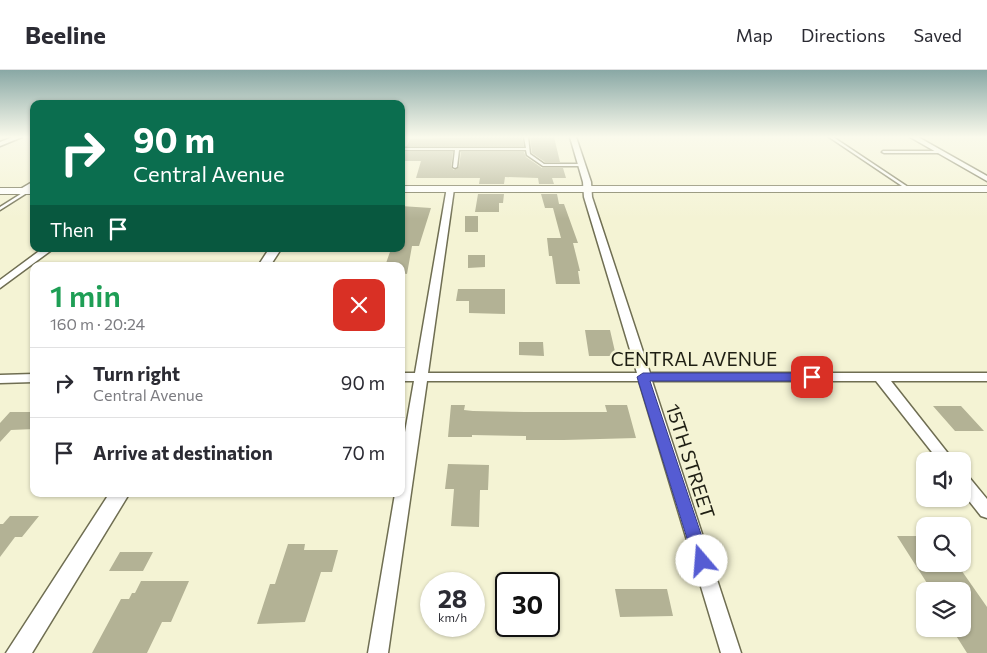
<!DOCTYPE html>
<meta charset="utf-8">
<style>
:root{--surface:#fff;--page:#f2f2f3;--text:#2b2b33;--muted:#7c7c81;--line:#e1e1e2}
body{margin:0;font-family:Commissioner,sans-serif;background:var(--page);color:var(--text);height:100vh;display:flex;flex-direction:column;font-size:19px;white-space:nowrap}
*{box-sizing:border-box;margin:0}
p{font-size:16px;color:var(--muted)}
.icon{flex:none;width:28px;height:28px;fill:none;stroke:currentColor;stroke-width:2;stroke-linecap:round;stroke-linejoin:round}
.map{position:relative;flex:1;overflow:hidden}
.side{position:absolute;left:30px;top:192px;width:375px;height:235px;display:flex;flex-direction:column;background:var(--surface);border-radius:10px;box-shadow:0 1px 4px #0004}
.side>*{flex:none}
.guide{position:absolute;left:30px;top:30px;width:375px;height:152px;border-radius:10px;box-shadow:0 1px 4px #0004;background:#0b6e4f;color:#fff;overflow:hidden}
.tools{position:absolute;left:916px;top:382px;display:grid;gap:10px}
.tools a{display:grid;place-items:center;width:55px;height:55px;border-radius:10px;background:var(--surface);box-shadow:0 1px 4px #0004;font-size:25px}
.speed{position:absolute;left:420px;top:502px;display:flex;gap:10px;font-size:25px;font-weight:700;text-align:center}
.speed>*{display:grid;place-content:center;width:65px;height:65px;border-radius:50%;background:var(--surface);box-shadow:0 1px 4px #0004;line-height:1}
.speed small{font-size:12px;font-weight:400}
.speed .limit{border:2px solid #111;border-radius:8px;background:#fff;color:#111}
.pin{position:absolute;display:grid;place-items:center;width:42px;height:42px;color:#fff;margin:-21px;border-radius:10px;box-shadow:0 2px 8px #0006}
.me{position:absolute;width:55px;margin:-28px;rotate:342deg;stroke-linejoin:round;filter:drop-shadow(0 0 4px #0008)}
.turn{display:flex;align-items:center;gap:18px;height:105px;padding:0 20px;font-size:22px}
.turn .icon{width:65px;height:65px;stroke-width:2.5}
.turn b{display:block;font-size:35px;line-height:42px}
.then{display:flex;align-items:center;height:48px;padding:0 20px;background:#0003;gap:10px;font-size:19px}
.round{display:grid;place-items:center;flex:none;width:52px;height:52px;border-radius:10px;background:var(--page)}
.head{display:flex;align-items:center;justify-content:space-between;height:85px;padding:0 20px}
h1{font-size:30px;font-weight:600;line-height:38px;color:#1e9e55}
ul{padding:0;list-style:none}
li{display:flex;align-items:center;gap:15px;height:70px;padding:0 20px;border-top:1px solid var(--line)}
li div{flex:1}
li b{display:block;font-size:19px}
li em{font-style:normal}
header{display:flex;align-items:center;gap:30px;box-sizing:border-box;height:70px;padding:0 25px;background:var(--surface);border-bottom:1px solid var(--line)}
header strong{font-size:24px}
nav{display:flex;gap:28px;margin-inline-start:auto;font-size:18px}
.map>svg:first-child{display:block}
.building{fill:#b3b295}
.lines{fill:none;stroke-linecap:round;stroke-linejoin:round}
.service-casing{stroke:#6f6e52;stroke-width:3}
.minor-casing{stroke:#6f6e52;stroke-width:3}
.tertiary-casing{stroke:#6f6e52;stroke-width:3}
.secondary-casing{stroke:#6f6e52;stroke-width:2}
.service{fill:#fff;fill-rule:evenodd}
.minor{fill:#fff;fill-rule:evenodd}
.tertiary{fill:#fff;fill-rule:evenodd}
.secondary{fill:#fff;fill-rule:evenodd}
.route{fill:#555cd3;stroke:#373c89}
.labels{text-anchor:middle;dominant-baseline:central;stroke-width:5;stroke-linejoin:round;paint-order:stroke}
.street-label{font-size:19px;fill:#1e1e13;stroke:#f4f3d4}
</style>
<header>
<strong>Beeline</strong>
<nav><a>Map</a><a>Directions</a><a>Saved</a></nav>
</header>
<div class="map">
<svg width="987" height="583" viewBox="0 0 987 583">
<rect width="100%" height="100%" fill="#f4f3d4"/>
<!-- building -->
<path class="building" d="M480,67H522L524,76H407L410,69Z
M530,67H554L560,92H545L532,83Z
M405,82H453L451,97L454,100L459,97L461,82H524L526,87L542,98H563L566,108H552L554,114H539L538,108L505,107L504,114H479L480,108H416L421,91H402Z
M478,124H504L503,133H499V142H475Z
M541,124H557L559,134H564L578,173H573L580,201H578L580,214H556L552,186H549L547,168H561L553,138H545Z
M401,136L431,138L419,176H412L407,204L401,203V196H385L391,179H401Z
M465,146H478V162H465Z
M468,185H485V197L468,198Z
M458,219H505V244L469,243V231H456Z
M585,260H610L616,286H589Z
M519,272H543L544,286L519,285Z
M451,335H465L464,340L473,341L525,342H607L605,335H627L636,368L564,370H526V366L472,365V367H448Z
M933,336H961L984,361H955Z
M10,342H34V359L11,360L0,372V353Z
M448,394L489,395L488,420H480L479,457L451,456L454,419H445Z
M10,446H39L22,467H15L0,487V454H3Z
M897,466H925V494H957L987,537V583H967L955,564H962V521H932Z
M288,474H305L304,480H338L332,502H321L305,552L257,554L270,514H275Z
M120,482H153L143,501H109Z
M141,511H189L171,552H162L147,583H92L121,529H129L132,523H135Z
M615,519H667L673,546L620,547Z"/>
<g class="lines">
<defs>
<path id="service" d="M524,67H528L530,84L544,94H582L584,95L582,96H543L527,85L526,80H459L457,97L455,98L453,97L455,80H401V78H526Z
M829,67H833L911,119L908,120Z
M883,81H939L941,82L939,83H884L882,82Z
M27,120L30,121L0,140V137Z"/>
<path id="minor" d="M13,67H22L0,76V72Z
M570,67H576L591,112L592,127L650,303H987V311H891L954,391H939L876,311H652L741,583H721L639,311H427L388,583H368L395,424H401V385L414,311H401V303H415L447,117L454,119L428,303H637L584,127L583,112Z
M910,67H918L987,106V111Z
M34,111V116L24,123L17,121Z
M42,179H53L0,218V210Z
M34,304V312L0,313V305Z
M962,404L968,406L987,429V448L981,446L962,422Z"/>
<path id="tertiary" d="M269,179H281L270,196H258Z
M109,424H129L32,583H6Z"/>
<path id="secondary" d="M401,116H987V122H401Z
M0,118H34V124H0Z"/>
</defs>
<!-- service casing -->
<use href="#service" class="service-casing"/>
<!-- minor casing -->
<use href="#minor" class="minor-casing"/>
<!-- tertiary casing -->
<use href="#tertiary" class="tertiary-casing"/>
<!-- secondary casing -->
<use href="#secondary" class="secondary-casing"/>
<!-- service -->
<use href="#service" class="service"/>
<!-- minor -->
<use href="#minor" class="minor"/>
<!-- tertiary -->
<use href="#tertiary" class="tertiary"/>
<!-- secondary -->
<use href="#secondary" class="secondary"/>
</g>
<!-- sky -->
<linearGradient id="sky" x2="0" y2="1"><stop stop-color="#89a8a5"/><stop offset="0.45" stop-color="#fafaec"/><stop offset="1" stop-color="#fafaec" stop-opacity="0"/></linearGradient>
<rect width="987" height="149" fill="url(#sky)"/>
<!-- route -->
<path class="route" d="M643,303H812L818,307L812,311H650L710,491L708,496L702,499L696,496L694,491L637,307Z"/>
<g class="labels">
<!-- street labels -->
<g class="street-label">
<text x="694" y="288">CENTRAL AVENUE</text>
<text transform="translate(691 391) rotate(72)">15TH STREET</text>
</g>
</g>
</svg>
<div class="tools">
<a><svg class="icon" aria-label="sound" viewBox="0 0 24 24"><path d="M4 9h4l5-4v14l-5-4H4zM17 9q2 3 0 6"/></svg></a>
<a><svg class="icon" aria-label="search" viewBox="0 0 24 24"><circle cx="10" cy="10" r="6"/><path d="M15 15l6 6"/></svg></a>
<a><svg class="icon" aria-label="layers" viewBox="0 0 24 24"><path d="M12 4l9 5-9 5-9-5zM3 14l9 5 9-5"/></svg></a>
</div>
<div class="speed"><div>28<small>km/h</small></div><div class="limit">30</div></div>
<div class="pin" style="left:812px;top:307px;background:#d93025"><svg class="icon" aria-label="arrive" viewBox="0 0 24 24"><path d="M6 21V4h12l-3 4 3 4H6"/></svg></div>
<svg class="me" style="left:702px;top:491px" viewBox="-20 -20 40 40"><circle r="19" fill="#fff"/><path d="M0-13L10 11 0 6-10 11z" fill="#555cd3"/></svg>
<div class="guide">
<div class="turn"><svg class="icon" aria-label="right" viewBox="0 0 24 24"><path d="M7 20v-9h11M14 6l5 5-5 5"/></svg><div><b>90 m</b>Central Avenue</div></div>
<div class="then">Then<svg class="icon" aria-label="arrive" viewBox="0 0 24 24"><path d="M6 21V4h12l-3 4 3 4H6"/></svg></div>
</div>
<section class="side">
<div class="head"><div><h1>1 min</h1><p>160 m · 20:24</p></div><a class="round" style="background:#d93025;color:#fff"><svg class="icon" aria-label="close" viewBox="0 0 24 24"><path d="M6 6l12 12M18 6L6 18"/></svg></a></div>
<ul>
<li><svg class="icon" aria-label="right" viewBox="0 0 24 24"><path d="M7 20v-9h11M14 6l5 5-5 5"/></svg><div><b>Turn right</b><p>Central Avenue</p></div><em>90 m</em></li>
<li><svg class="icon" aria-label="arrive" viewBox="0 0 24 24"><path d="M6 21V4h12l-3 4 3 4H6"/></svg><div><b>Arrive at destination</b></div><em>70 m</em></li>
</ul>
</section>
</div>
